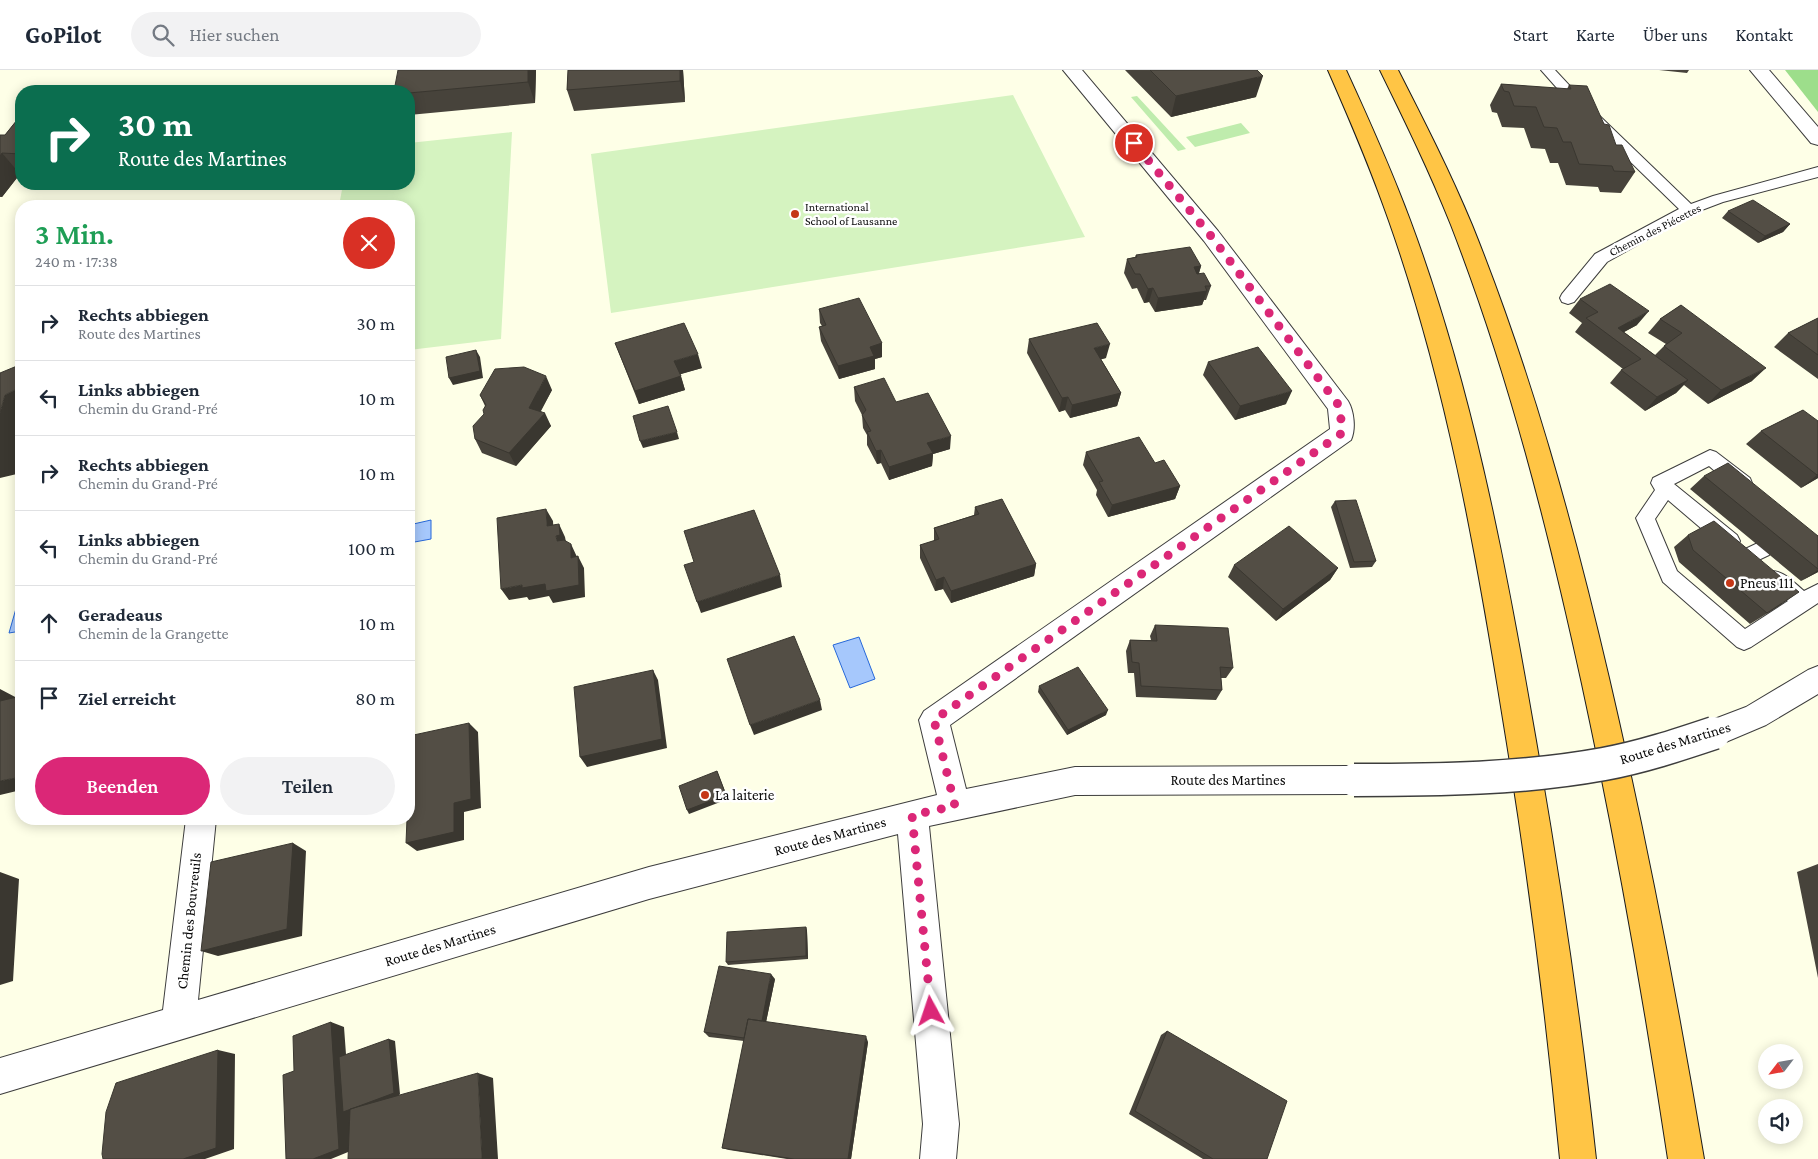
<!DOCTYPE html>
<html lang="de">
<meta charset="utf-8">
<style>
:root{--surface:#fff;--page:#f2f2f3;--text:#1f2937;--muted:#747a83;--line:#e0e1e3;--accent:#db2777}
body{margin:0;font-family:"Crimson Pro",serif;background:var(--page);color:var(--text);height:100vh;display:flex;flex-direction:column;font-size:19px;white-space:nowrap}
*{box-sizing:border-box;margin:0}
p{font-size:16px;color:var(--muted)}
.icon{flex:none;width:28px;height:28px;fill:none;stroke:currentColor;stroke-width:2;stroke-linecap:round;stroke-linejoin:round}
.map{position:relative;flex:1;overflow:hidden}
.details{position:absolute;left:15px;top:130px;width:400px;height:625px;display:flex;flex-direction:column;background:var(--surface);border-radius:20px;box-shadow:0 2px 12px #0003}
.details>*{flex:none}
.hud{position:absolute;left:15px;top:15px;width:400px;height:105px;border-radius:20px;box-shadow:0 2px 12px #0003;background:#0b6e4f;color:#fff;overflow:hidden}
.needle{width:32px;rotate:239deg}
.controls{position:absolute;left:1758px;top:974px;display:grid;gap:10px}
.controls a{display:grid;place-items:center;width:45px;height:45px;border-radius:50%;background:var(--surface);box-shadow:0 2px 12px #0003;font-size:25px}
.pin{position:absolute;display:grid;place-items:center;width:42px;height:42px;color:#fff;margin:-21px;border:2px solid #fff;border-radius:50%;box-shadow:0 1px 5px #0007}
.me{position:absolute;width:55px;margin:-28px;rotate:355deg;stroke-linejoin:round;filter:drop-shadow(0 0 4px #0008)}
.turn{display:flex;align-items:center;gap:18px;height:105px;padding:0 20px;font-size:22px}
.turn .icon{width:65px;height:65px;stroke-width:2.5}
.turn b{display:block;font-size:35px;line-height:42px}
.round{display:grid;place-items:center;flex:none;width:52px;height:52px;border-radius:26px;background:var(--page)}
.head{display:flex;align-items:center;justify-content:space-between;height:85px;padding:0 20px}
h1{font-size:30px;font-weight:600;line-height:38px;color:#1e9e55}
.primary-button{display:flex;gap:10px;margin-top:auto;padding:10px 20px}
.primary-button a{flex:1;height:58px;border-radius:30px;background:var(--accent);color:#fff;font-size:20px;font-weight:600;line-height:58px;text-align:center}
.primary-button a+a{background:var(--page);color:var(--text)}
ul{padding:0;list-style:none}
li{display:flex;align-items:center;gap:15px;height:75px;padding:0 20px;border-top:1px solid var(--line)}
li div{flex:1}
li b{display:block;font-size:19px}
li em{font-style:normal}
header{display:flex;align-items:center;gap:30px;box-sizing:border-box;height:70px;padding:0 25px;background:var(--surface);border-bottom:1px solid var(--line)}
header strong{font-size:24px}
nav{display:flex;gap:28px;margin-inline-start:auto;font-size:18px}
.search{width:350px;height:45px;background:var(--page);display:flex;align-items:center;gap:12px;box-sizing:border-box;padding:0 18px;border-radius:28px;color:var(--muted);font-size:19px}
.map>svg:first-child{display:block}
.green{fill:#bfecad}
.forest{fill:#9dde8b}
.pitch{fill:#d5f3c0}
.water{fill:#a6c8fc;stroke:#2768d9}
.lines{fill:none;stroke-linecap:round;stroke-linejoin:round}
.lane-casing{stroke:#3d3d3d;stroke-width:2}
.street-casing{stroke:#3d3d3d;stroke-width:2}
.highway-casing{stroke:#1b1b1b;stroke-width:2}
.lane{fill:#fff;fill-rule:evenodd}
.street{fill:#fff;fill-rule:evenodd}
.highway{fill:#ffc545;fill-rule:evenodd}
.street-bridge-casing{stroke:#3d3d3d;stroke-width:35;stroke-linecap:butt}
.street-bridge{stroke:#fff;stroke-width:32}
.wall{fill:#47433b}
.shaded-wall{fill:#3a3730}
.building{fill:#534e45;stroke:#3a3730}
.route{stroke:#db2777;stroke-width:9;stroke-dasharray:0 16.2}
.poi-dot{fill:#c53717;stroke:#fff;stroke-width:2}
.labels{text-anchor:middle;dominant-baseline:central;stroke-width:5;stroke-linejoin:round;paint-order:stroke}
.far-poi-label{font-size:12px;fill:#0a0a0a;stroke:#fff;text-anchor:start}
.far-street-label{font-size:12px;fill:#0a0a0a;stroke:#fff}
.poi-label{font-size:15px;fill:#0a0a0a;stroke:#fff;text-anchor:start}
.street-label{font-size:15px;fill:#0a0a0a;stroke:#fff}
</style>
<header>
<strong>GoPilot</strong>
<div class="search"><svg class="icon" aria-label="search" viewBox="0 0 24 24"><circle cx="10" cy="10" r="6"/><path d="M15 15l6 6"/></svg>Hier suchen</div>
<nav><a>Start</a><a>Karte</a><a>Über uns</a><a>Kontakt</a></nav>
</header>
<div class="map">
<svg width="1818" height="1089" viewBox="0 0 1818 1089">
<rect width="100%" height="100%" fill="#feffe7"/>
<!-- green -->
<path class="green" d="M1137,26L1186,79L1178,81L1131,27Z
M1241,53L1250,63L1195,77L1186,67Z"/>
<!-- forest -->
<path class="forest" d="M1785,0H1818V42Z"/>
<!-- pitch -->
<path class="pitch" d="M1013,25L1085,167L611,243L591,84Z
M512,62L501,269L409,280V136H339L343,114H409V73Z"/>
<!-- water -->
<path class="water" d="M431,450V469L409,473V455Z
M21,521V561L9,563Z
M859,567L875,609L850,618L833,575Z"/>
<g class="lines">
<defs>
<path id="lane" d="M1541,0H1555L1582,29L1691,134L1713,126L1818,97V107L1723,132L1694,143L1607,192L1574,232L1568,234L1562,232L1560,228L1562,224L1595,184L1679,139L1572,35Z
M1710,380L1716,382L1750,408L1752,413L1750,418C1735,423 1720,405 1709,396L1674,414L1737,465L1740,471L1737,477L1730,479L1723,477L1668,430L1655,449L1677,501L1745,559L1788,531L1766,514L1763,508L1766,502C1781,497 1793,512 1804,521L1818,514V533L1751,577L1744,580L1737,577L1663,512L1636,448L1655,420L1651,413L1653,408Z
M1762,471L1769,473L1772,479L1769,485L1748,495L1741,493L1738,487L1741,481Z"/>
<path id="street" d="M1063,0H1082L1218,161L1348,331C1354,341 1356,359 1351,370L950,655L966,719L1075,697L1354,696L1365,700L1369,710L1365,720L1354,724L1075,725L929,756L959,1054L956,1089H920L923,1054L898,764L649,829L0,1024V988L163,940L186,749H216L198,930L649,797L937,725L919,650L924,641L1330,359L1328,339L1204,171Z
M1750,0H1769L1818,57V75L1811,73Z
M1818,596V624L1766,655L1714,677L1704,673L1699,663L1704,653L1746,637L1808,600Z"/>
<path id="highway" d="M1328,0H1346C1369,50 1391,99 1410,150C1470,311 1503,480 1532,648C1558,795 1580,941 1596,1089H1560C1546,942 1527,795 1503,649C1476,481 1446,312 1389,151C1371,99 1350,50 1328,0Z
M1380,0H1398C1424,51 1450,102 1472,155C1531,301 1573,454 1609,608C1646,767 1677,928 1704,1089H1668C1644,930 1616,771 1582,614C1548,458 1509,304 1451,155C1430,102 1405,51 1380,0Z"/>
</defs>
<!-- lane casing -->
<use href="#lane" class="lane-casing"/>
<!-- street casing -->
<use href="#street" class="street-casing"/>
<!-- highway casing -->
<use href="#highway" class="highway-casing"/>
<!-- lane -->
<use href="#lane" class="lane"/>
<!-- street -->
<use href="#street" class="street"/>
<!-- highway -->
<use href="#highway" class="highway"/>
<defs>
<path id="street-bridge" d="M1354,710C1438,710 1522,709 1604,694C1642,687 1678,675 1714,663"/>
</defs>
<!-- street-bridge casing -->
<use href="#street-bridge" class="street-bridge-casing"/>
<!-- street-bridge -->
<use href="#street-bridge" class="street-bridge"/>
</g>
<!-- wall -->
<path class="wall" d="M398,0H536L535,33L409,45V21Z
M568,0H683L685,32L574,41L567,20Z
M1125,0H1257L1256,27L1171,47Z
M1659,0H1689L1687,3Z
M1501,14L1567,19L1569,15L1604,54L1616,75L1635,102L1621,123L1600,122L1598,117L1566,115L1558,93H1550L1545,79L1531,78L1524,58L1502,57L1497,43L1492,42L1490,35Z
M21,45V104H20L2,127H0V65H5Z
M1728,141L1790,154L1783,162L1758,173L1722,148Z
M1136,185L1201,196L1199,203L1211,216L1206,230H1204L1202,235L1155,242L1149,232L1144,233L1137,218L1132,219L1124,203L1127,189L1135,187Z
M1580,229L1637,255L1624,262L1655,285L1666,274L1648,263L1660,249L1681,235L1752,311L1708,334L1684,315L1676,323L1645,341L1610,313L1621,300L1623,299L1575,262L1582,253L1569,243Z
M819,239L882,273V287L875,289V299L839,309L821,271L819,257L822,256L820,253Z
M1818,248V309L1774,277L1788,263Z
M1029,269L1106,288L1101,289L1121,323L1117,336L1070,348L1065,340L1059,342L1027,283Z
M615,273L702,298L680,304L685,320L639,334Z
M1208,292L1286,334L1235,350L1203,305Z
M854,317L896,332L950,379L933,384L932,396L889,410L881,393L877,394L867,375V365L863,358L862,345L855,331Z
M552,320L541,341L551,356L516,396L482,383L475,369L484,344L485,336L480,325Z
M1803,340L1818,408L1801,418L1746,374L1761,361Z
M1086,382L1155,393L1180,416L1175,429L1108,447L1096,425L1097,420L1083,395Z
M1704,406L1818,466V502L1801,511L1690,419Z
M1335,431L1376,491L1372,497L1350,498L1331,437Z
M975,437L1036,494L1034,506L951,533L943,519L935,521L920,488V475L934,471V458L974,445Z
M1688,465L1782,534L1750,554L1679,492L1674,477Z
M1234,495L1338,498L1330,510L1276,551L1228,507Z
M1155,555L1233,598L1226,608H1221L1222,620L1216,630L1136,627L1134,603H1128L1126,581L1130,570H1151L1150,566Z
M1039,616L1106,645L1067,665L1038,622Z
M1818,794V908L1797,802Z
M806,857L807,861L808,889L728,895L726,892Z
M775,909L766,952L868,972L851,1089H787L729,1080L722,1078L744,971L709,967L704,962Z
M1167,961L1267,1089H1203L1129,1044L1161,965Z"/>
<!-- shaded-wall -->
<path class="shaded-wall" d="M528,0H536L535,33L528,12Z
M680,0H683L685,32L680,11Z
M1263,6L1256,27L1171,47L1176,26Z
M2,83L20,104L2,127L0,125V86Z
M1790,154L1783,162L1758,173L1765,166Z
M1201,196L1197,210L1194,197Z
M1153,218L1149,232L1144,233L1148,219Z
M1207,221L1202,235L1155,242L1158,228Z
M1649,241L1637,255L1613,268L1618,258Z
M882,273V287L875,289V299L839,309L838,296L870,277Z
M1110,274L1106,288L1091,292L1094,278Z
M476,280L480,287L483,308L453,315L449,308Z
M698,284L702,298L678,305L674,291Z
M1766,298L1752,311L1708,334L1721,320Z
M546,306L552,320L535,351L529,338Z
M681,306L685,320L639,334L635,321Z
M1688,310L1676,323L1645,341L1657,327Z
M21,317V403L0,408V343L5,325Z
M1292,321L1286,334L1235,350L1240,336Z
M1121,323L1117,336L1070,348L1072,335Z
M1068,327L1065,340L1059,342L1062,328Z
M545,343L551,356L516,396L509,383Z
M677,362L679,369L643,378L640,371Z
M951,366L950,379L933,384L932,396L889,410V397L927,373Z
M881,380V393L877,394L876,381Z
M1818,404V408L1801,418L1817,405Z
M1180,416L1175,429L1108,447L1112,435Z
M546,439L553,451L554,469L547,456Z
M559,454L565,467L567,477L557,471L556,466Z
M571,474L577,487L571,488Z
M578,486L584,498L585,527L553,533L549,526L529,530L527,527L509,530L501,519L522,515Z
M21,490V494L16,491Z
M1036,494L1034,506L951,533V521Z
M1338,498L1330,510L1276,551L1283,539Z
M1818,500V502L1801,511Z
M780,505L782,517L701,543L697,532Z
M944,507L943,519L935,521L936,510Z
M1799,522L1782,534L1750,554L1767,543Z
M653,600L658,610L667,678L587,697L580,687Z
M0,619L19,629L0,633Z
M820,630L822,640L754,665L750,655Z
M1108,640L1106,645L1067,665L1068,660Z
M469,653L478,662L481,738L464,742V770L417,781L406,773L454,733Z
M717,701L728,729L689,744L687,740Z
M21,707V720L0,725V711Z
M293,773L306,781L302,866L218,886L201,881Z
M0,802L19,809L13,911L0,915Z
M806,857L807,861L808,889L806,886Z
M771,904L775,909L765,957L762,952Z
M331,952L344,957L350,1039L389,969L395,971L400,1024L353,1080L331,1089H313Z
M866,966L868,972L851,1089H848Z
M218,980L235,984L234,1079L205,1089H183Z
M478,1003L493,1008L498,1089H482Z"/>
<!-- building -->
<path class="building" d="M398,0H528V12L409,23V21H394Z
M568,0H680V11L567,20Z
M1150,0H1257L1263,6L1176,26Z
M1501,14L1571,19L1569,15L1587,16L1604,54L1609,55L1616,75H1622L1635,102L1614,101L1612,96L1579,94L1571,72H1563L1557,58L1544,57L1536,37L1514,36L1509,22L1504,21Z
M43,19L88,20L87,21H41Z
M21,45V84L2,83L0,86V65H5Z
M1753,130L1790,154L1765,166L1728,141Z
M1190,177L1201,196L1194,197L1197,204L1204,203L1211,216H1205L1207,221L1158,228L1153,218L1148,219L1140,204H1135L1127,189L1137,187L1136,185Z
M1610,214L1649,241L1618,258L1688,310L1657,327L1621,300L1641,289L1586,248L1598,242L1580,229Z
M859,228L882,273L870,277L874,286L838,296L819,257L826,255L819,239Z
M1681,235L1766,298L1721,320L1664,276L1682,263L1660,249Z
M1818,248V285L1788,263Z
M684,253L698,284L674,291L681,306L635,321L615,273Z
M1097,253L1110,274L1094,278L1121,323L1072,335L1068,327L1062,328L1029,269Z
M1258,277L1292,321L1240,336L1208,292Z
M476,280L480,301L449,308L446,287Z
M17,296L21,300V317L5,325L0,343V303Z
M524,297L546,306L529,338L545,343L509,383L475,369L473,356L484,344L483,340L486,335L480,325L495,299Z
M884,308L896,332L928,323L951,366L927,373L933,383L889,397L881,380L876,381L867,362L871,361L862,345L866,340L854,317Z
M668,336L677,362L640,371L633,346Z
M1803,340L1818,351V404L1817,405L1761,361Z
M1139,367L1155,393L1164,390L1180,416L1112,435L1099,412L1103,411L1086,382Z
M1728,393L1818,466V499L1704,406Z
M1002,429L1036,494L951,521L944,507L936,510L920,475L939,469L934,458L979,444L975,437Z
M1356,430L1376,491L1354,492L1335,431Z
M546,439L547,456L559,454L560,465L556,466L557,471L564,470L571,474V488L578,486L579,515L546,521L545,514L522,518V515L501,519L497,448Z
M754,440L780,505L697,532L684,495L694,492L684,461Z
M1714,451L1799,522L1767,543L1693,480L1688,465Z
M1289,456L1338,498L1283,539L1234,495Z
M21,472V490L16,491Z
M1155,555L1228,558L1233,598L1220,597L1222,620L1141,616L1139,593L1132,592L1130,570L1157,571Z
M794,566L820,630L750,655L727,589Z
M1078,597L1108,640L1068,660L1039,616Z
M653,600L662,669L580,687L574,617Z
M21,626V707L0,711V631Z
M469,653L471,729L454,733V762L406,773L407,749H409V666Z
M717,701L726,725L687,740L679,716Z
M293,773L287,859L201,881L211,792Z
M806,857V886L726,892L727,862Z
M719,896L771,904L762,951L748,949L744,968L704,962Z
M748,949L866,966L848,1089H794L722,1078Z
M331,952L339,1079L313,1089H286L283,1005L294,1001L293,966Z
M1167,961L1287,1031L1267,1089H1213L1135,1041Z
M389,969L394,1023L343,1042L339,987Z
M218,980L216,1078L183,1089H103L102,1084L106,1042L116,1013Z
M478,1003L482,1089H348L350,1039Z"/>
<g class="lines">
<!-- route -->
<path class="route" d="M931,941L912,745L955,736L934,650L1342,363L1340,337L1211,166L1134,73"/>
</g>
<!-- markers -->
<g class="poi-dot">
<circle cx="795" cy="144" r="5"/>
<circle cx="1730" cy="513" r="5"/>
<circle cx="705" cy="725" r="5"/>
</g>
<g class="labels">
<!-- far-poi labels -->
<g class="far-poi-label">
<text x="805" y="137">International<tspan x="805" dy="14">School of Lausanne</tspan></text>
</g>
<!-- far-street labels -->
<g class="far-street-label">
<text transform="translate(1655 160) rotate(-27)">Chemin des Piécettes</text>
</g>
<!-- poi labels -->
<g class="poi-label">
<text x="1740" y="513">Pneus 111</text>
<text x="715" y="725">La laiterie</text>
</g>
<!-- street labels -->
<g class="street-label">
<text transform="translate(1675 673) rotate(-17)">Route des Martines</text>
<text x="1228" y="710">Route des Martines</text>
<text transform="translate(830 766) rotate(-15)">Route des Martines</text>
<text transform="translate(189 851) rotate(-84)">Chemin des Bouvreuils</text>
<text transform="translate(440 875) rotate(-17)">Route des Martines</text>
</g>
</g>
</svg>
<div class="controls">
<a><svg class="needle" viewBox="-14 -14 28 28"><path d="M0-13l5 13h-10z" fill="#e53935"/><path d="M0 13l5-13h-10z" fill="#747a83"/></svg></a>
<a><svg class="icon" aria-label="sound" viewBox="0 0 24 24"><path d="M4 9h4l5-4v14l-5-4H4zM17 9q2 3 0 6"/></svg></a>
</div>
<div class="pin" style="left:1134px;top:73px;background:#d93025"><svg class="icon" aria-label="arrive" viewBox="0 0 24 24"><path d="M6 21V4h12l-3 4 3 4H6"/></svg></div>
<svg class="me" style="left:931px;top:941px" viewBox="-20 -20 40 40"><path d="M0-17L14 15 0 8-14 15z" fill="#db2777" stroke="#fff" stroke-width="4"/></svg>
<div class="hud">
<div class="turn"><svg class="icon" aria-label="right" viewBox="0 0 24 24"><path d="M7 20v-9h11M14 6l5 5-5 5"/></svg><div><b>30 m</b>Route des Martines</div></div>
</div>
<section class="details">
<div class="head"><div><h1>3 Min.</h1><p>240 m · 17:38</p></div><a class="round" style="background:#d93025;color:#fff"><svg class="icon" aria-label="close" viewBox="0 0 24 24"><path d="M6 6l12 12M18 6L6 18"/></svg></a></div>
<ul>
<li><svg class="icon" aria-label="right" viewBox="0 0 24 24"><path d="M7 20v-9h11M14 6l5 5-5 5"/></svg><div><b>Rechts abbiegen</b><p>Route des Martines</p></div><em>30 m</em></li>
<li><svg class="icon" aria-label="left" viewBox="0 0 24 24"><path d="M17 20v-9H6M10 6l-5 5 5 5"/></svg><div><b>Links abbiegen</b><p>Chemin du Grand-Pré</p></div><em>10 m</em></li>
<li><svg class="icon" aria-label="right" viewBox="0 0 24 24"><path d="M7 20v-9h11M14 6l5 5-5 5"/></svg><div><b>Rechts abbiegen</b><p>Chemin du Grand-Pré</p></div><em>10 m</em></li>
<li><svg class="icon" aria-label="left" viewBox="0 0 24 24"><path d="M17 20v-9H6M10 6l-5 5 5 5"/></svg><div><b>Links abbiegen</b><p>Chemin du Grand-Pré</p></div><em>100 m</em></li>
<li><svg class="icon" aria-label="ahead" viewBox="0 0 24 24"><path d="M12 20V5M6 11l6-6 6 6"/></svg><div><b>Geradeaus</b><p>Chemin de la Grangette</p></div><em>10 m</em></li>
<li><svg class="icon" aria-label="arrive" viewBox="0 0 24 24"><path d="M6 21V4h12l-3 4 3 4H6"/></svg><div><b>Ziel erreicht</b></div><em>80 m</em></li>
</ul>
<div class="primary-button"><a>Beenden</a><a>Teilen</a></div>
</section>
</div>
